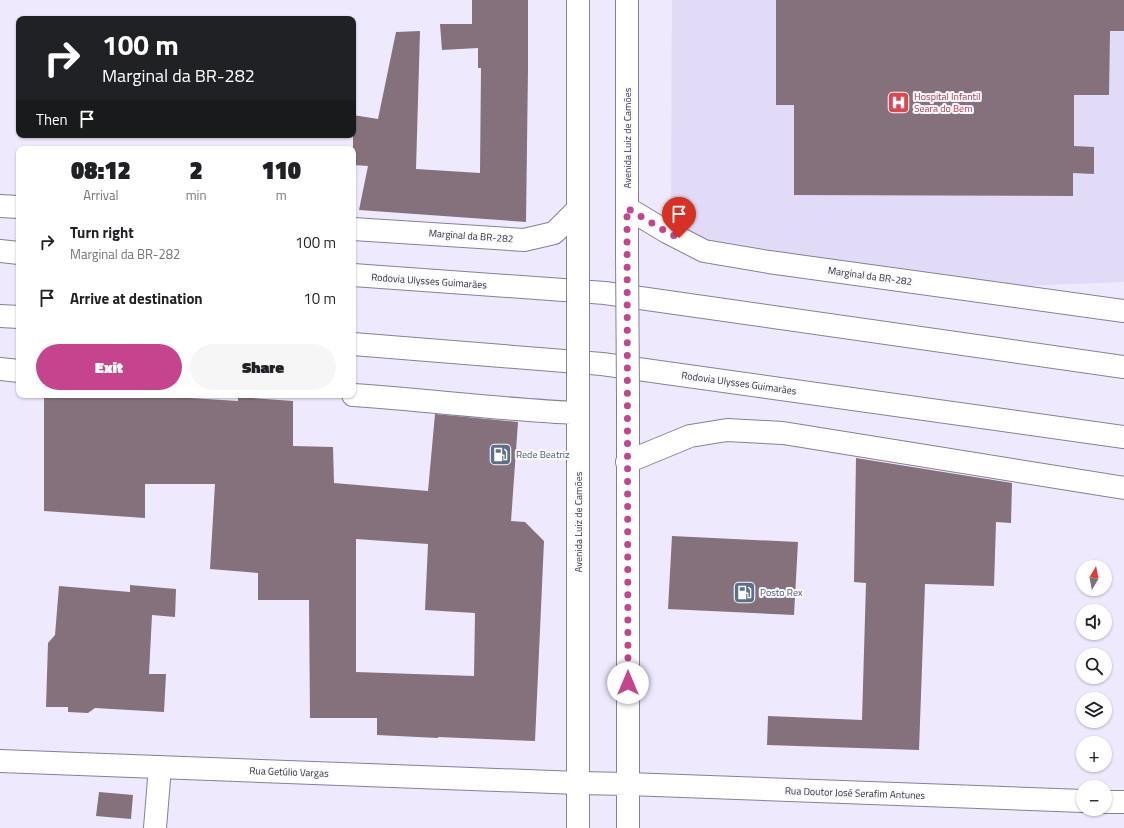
<!DOCTYPE html>
<meta charset="utf-8">
<style>
:root{--surface:#fff;--page:#f6f6f6;--text:#202124;--muted:#757577;--accent:#c5448d}
body{margin:0;font-family:"Titillium Web",sans-serif;background:var(--page);color:var(--text);height:100vh;display:flex;flex-direction:column;font-size:15px;white-space:nowrap}
*{box-sizing:border-box;margin:0}
p{font-size:13px;color:var(--muted)}
.icon{flex:none;width:22px;height:22px;fill:none;stroke:currentColor;stroke-width:2;stroke-linecap:round;stroke-linejoin:round}
.map{position:relative;flex:1;overflow:hidden}
.details{position:absolute;left:16px;top:146px;width:340px;height:252px;display:flex;flex-direction:column;background:var(--surface);border-radius:8px;box-shadow:0 1px 3px #0004}
.details>*{flex:none}
.hud{position:absolute;left:16px;top:16px;width:340px;height:122px;border-radius:8px;box-shadow:0 1px 3px #0004;background:#202124;color:#fff;overflow:hidden}
.needle{width:26px;rotate:10deg}
.fabs{position:absolute;left:1076px;top:560px;display:grid;gap:8px}
.fabs a{display:grid;place-items:center;width:36px;height:36px;border-radius:50%;background:var(--surface);box-shadow:0 1px 3px #0004;font-size:20px}
.pin{position:absolute;display:grid;place-items:center;width:34px;height:34px;color:#fff;margin:-41px -17px;border-radius:50% 50% 50% 0;rotate:-45deg;box-shadow:0 0 4px #0007}
.pin .icon{rotate:45deg}
.me{position:absolute;width:44px;margin:-22px;rotate:0deg;stroke-linejoin:round;filter:drop-shadow(0 0 3px #0008)}
.turn{display:flex;align-items:center;gap:14px;height:84px;padding:0 20px;font-size:18px}
.turn .icon{width:52px;height:52px;stroke-width:2.5}
.turn b{display:block;font-size:28px;line-height:34px}
.then{display:flex;align-items:center;height:38px;padding:0 20px;background:#0003;gap:8px;font-size:15px}
.eta{display:flex;justify-content:space-evenly;align-items:center;height:68px;text-align:center}
.eta b{font-size:24px;font-weight:800;line-height:28px}
.action{display:flex;gap:8px;margin-top:auto;padding:8px 20px}
.action a{flex:1;height:46px;border-radius:24px;background:var(--accent);color:#fff;font-size:16px;font-weight:800;line-height:46px;text-align:center}
.action a+a{background:var(--page);color:var(--text)}
ul{padding:0;list-style:none}
li{display:flex;align-items:center;gap:12px;height:56px;padding:0 20px}
li div{flex:1}
li b{display:block;font-size:15px}
li em{font-style:normal}
.map>svg:first-child{display:block}
.built{fill:#e2dbf7}
.building{fill:#84717c;fill-rule:evenodd}
.lines{fill:none;stroke-linecap:round;stroke-linejoin:round}
.minor-casing{stroke:#858093;stroke-width:24}
.tertiary-casing{stroke:#858093;stroke-width:24}
.primary-casing{stroke:#858093;stroke-width:24}
.trunk-casing{stroke:#858093;stroke-width:24}
.minor{stroke:#fff;stroke-width:22}
.tertiary{stroke:#fff;stroke-width:22}
.primary{stroke:#fff;stroke-width:22}
.trunk{stroke:#fff;stroke-width:22}
.primary-bridge-casing{stroke:#858093;stroke-width:24;stroke-linecap:butt}
.primary-bridge{stroke:#fff;stroke-width:22}
.route{stroke:#c5448d;stroke-width:7;stroke-dasharray:0 12.6}
.labels{text-anchor:middle;dominant-baseline:central;stroke-width:4;stroke-linejoin:round;paint-order:stroke}
.health-label{font-size:10px;fill:#be3a42;stroke:#faf9fd;text-anchor:start}
.street-label{font-size:10px;fill:#34323a;stroke:#faf9fd}
.service-label{font-size:10px;fill:#4e5e75;stroke:#faf9fd;text-anchor:start}
</style>
<div class="map">
<svg width="1124" height="828" viewBox="0 0 1124 828">
<rect width="100%" height="100%" fill="#eee9fd"/>
<!-- built -->
<path class="built" d="M672,0H1124V282L1024,286L737,249L705,241L679,225L671,205Z"/>
<!-- building -->
<path class="building" d="M472,0H528V69L526,222L359,210L368,166L353,165V115L378,119L396,32L420,31L416,169L480,173L481,68H478V48L442,50L440,24H472Z
M776,0H1124V31H1110L1109,95H1074V146L1094,147V174L1073,173V196L794,195V105H776Z
M44,395H141L238,401V397L293,401V446L333,447L334,483L428,491L435,414L518,422L511,521L525,522L544,541L535,741L438,737V738L377,735V718H310L309,600H258V573L210,569L215,484H145V518L44,511ZM356,539L428,544L425,610L475,613L474,676L356,672Z
M856,458L1012,483L1011,523L996,522L994,586L925,584L919,750L767,745L768,716L862,720L866,583L854,582Z
M672,536L798,542L794,615L668,609Z
M130,585L176,589L175,617L152,615L149,674H166L164,712L95,708L88,713L68,712V707H46L48,643L55,635L59,586L130,592Z
M99,792L133,795L131,819L96,816Z"/>
<g class="lines">
<defs>
<path id="minor" d="M155,828L160,767"/>
<path id="tertiary" d="M0,761L578,783
M628,784L1083,801
M1105,802H1124"/>
<path id="primary" d="M627,0V253
M0,206L19,207
M627,208L667,232L704,251L769,262L1124,311
M353,229L524,240L554,233L578,209
M578,253V0
M0,369L19,371
M353,395C428,400 503,410 578,413
M628,396V828
M627,462L690,436L727,430L783,433L1124,488
M578,783L628,784
M578,828V395"/>
<path id="trunk" d="M0,251L19,253
M353,275L605,293L1124,367
M0,316L19,317
M353,344L602,364L1124,437"/>
</defs>
<!-- minor casing -->
<use href="#minor" class="minor-casing"/>
<!-- tertiary casing -->
<use href="#tertiary" class="tertiary-casing"/>
<!-- primary casing -->
<use href="#primary" class="primary-casing"/>
<!-- trunk casing -->
<use href="#trunk" class="trunk-casing"/>
<!-- minor -->
<use href="#minor" class="minor"/>
<!-- tertiary -->
<use href="#tertiary" class="tertiary"/>
<!-- primary -->
<use href="#primary" class="primary"/>
<!-- trunk -->
<use href="#trunk" class="trunk"/>
<defs>
<path id="primary-bridge" d="M627,253L628,396
M578,395V253"/>
</defs>
<!-- primary-bridge casing -->
<use href="#primary-bridge" class="primary-bridge-casing"/>
<!-- primary-bridge -->
<use href="#primary-bridge" class="primary-bridge"/>
</g>
<g class="lines">
<!-- route -->
<path class="route" d="M628,683L627,208L667,232L679,238"/>
</g>
<!-- icons -->
<defs>
<symbol id="hospital-square" viewBox="-11 -11 22 22"><rect x="-9" y="-9" width="18" height="18" rx="4" fill="#e0444e" stroke="#faf9fd"/><path d="M-5-5h3v3.5h4V-5h3V5h-3V1.5h-4V5h-3Z" fill="#fff"/></symbol>
<symbol id="fuel-square" viewBox="-11 -11 22 22"><rect x="-9" y="-9" width="18" height="18" rx="4" fill="#5c6f8a" stroke="#faf9fd"/><path d="M-5.5-6h7V0h2V4h1.3V-2.5L3-4.5l.8-.8L6-3V5H2.5V1h-1V6h-7ZM-4.2-4.7v3.2H.2V-4.7Z" fill="#fff"/></symbol>
</defs>
<g fill-rule="evenodd">
<use href="#hospital-square" x="886" y="90" width="25" height="25"/>
<use href="#fuel-square" x="488" y="442" width="25" height="25"/>
<use href="#fuel-square" x="732" y="580" width="25" height="25"/>
</g>
<g class="labels">
<!-- health labels -->
<g class="health-label">
<text x="914" y="96">Hospital Infantil<tspan x="914" dy="12">Seara do Bem</tspan></text>
</g>
<!-- street labels -->
<g class="street-label">
<text transform="translate(627 138) rotate(-90)">Avenida Luiz de Camões</text>
<text transform="translate(471 236) rotate(4)">Marginal da BR-282</text>
<text transform="translate(870 276) rotate(8)">Marginal da BR-282</text>
<text transform="translate(429 281) rotate(4)">Rodovia Ulysses Guimarães</text>
<text transform="translate(739 383) rotate(8)">Rodovia Ulysses Guimarães</text>
<text transform="translate(578 522) rotate(-90)">Avenida Luiz de Camões</text>
<text transform="translate(289 772) rotate(2)">Rua Getúlio Vargas</text>
<text transform="translate(855 793) rotate(2)">Rua Doutor José Serafim Antunes</text>
</g>
<!-- service labels -->
<g class="service-label">
<text x="516" y="454">Rede Beatriz</text>
<text x="760" y="592">Posto Rex</text>
</g>
</g>
</svg>
<div class="fabs">
<a><svg class="needle" viewBox="-14 -14 28 28"><path d="M0-13l5 13h-10z" fill="#e53935"/><path d="M0 13l5-13h-10z" fill="#757577"/></svg></a>
<a><svg class="icon" aria-label="sound" viewBox="0 0 24 24"><path d="M4 9h4l5-4v14l-5-4H4zM17 9q2 3 0 6"/></svg></a>
<a><svg class="icon" aria-label="search" viewBox="0 0 24 24"><circle cx="10" cy="10" r="6"/><path d="M15 15l6 6"/></svg></a>
<a><svg class="icon" aria-label="layers" viewBox="0 0 24 24"><path d="M12 4l9 5-9 5-9-5zM3 14l9 5 9-5"/></svg></a>
<a>+</a>
<a>−</a>
</div>
<div class="pin" style="left:679px;top:238px;background:#d93025"><svg class="icon" aria-label="arrive" viewBox="0 0 24 24"><path d="M6 21V4h12l-3 4 3 4H6"/></svg></div>
<svg class="me" style="left:628px;top:683px" viewBox="-20 -20 40 40"><circle r="19" fill="#fff"/><path d="M0-13L10 11 0 6-10 11z" fill="#c5448d"/></svg>
<div class="hud">
<div class="turn"><svg class="icon" aria-label="right" viewBox="0 0 24 24"><path d="M7 20v-9h11M14 6l5 5-5 5"/></svg><div><b>100 m</b>Marginal da BR-282</div></div>
<div class="then">Then<svg class="icon" aria-label="arrive" viewBox="0 0 24 24"><path d="M6 21V4h12l-3 4 3 4H6"/></svg></div>
</div>
<section class="details">
<div class="eta">
<div><b>08:12</b><p>Arrival</p></div>
<div><b>2</b><p>min</p></div>
<div><b>110</b><p>m</p></div>
</div>
<ul>
<li><svg class="icon" aria-label="right" viewBox="0 0 24 24"><path d="M7 20v-9h11M14 6l5 5-5 5"/></svg><div><b>Turn right</b><p>Marginal da BR-282</p></div><em>100 m</em></li>
<li><svg class="icon" aria-label="arrive" viewBox="0 0 24 24"><path d="M6 21V4h12l-3 4 3 4H6"/></svg><div><b>Arrive at destination</b></div><em>10 m</em></li>
</ul>
<div class="action"><a>Exit</a><a>Share</a></div>
</section>
</div>
